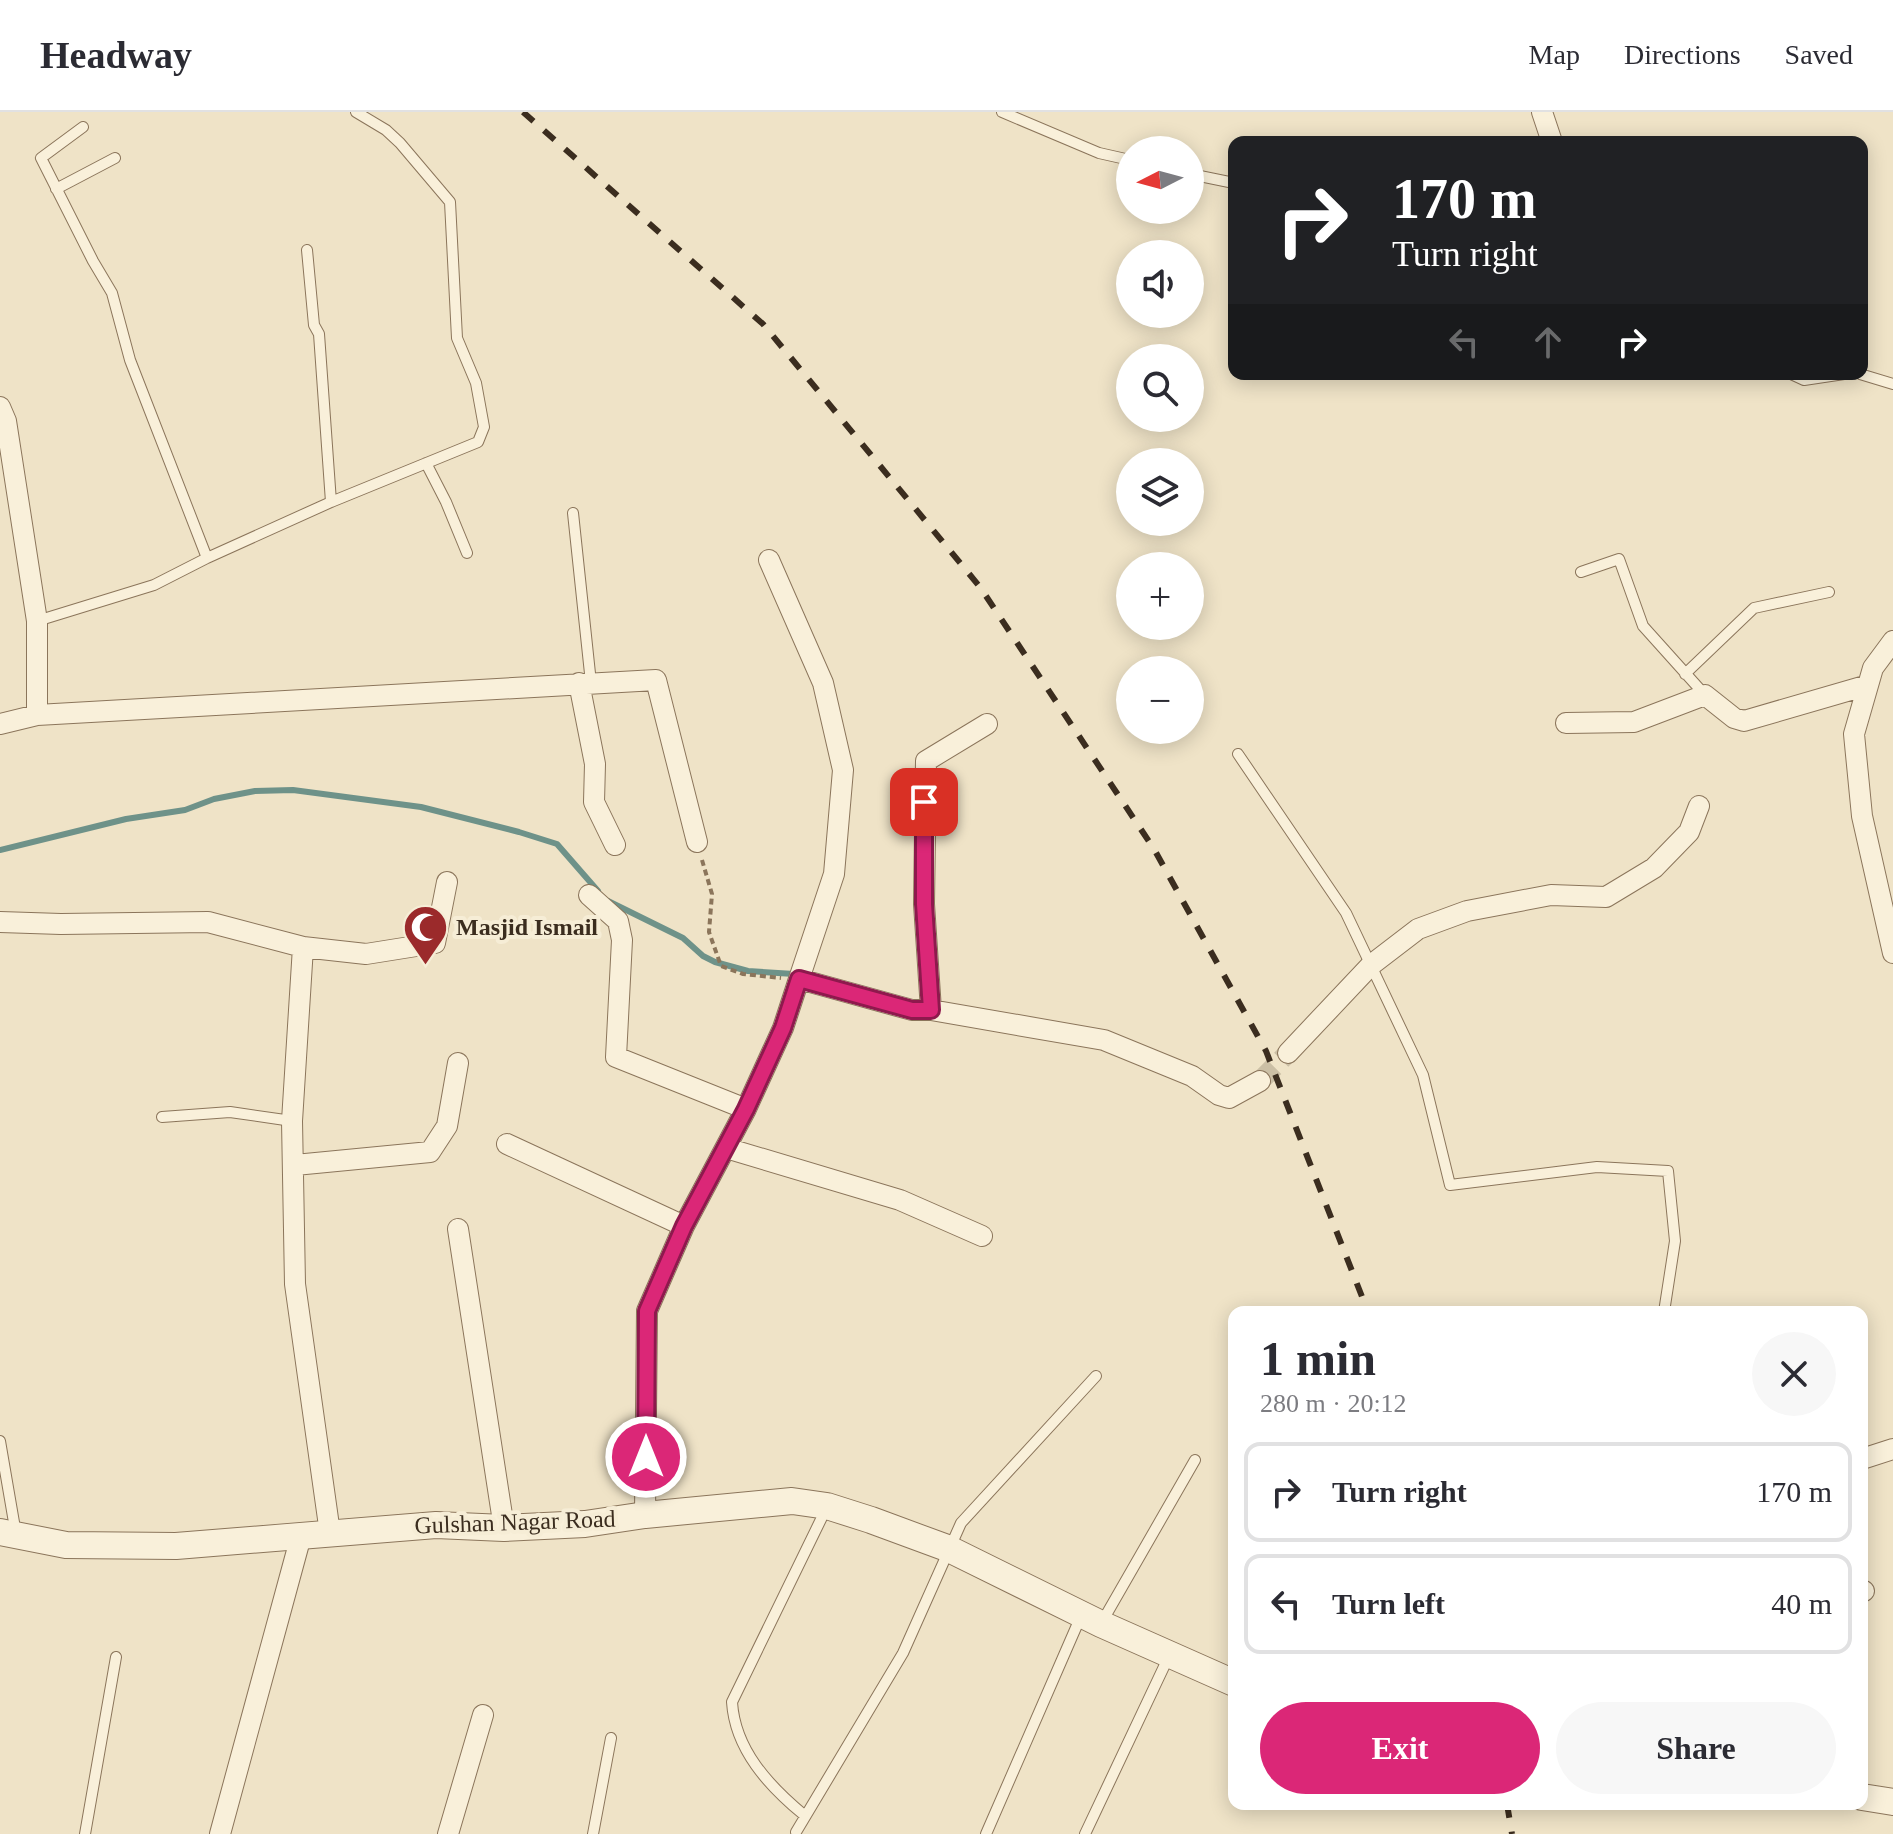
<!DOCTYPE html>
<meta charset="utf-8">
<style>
:root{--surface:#fff;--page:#f7f7f7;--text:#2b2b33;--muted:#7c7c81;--line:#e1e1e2;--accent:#db2777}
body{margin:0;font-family:"Times New Roman",serif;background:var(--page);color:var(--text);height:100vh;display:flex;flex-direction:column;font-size:30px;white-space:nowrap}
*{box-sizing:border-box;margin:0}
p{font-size:26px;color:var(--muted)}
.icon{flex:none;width:44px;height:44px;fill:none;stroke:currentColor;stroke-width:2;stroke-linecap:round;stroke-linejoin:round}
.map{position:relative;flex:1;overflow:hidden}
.sheet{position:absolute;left:1228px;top:1194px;width:640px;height:504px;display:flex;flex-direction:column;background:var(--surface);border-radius:16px;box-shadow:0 4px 20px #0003}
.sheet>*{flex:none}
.top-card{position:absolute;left:1228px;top:24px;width:640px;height:244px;border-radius:16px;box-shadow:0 4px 20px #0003;background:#202124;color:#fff;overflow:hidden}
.needle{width:52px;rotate:264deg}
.tools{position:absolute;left:1116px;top:24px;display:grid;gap:16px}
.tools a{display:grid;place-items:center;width:88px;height:88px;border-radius:50%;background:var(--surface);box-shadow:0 4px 20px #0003;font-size:40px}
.pin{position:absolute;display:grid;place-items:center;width:68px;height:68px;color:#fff;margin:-34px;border-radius:16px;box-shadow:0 4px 12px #0006}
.me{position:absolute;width:88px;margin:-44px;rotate:0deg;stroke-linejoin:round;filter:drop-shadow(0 0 6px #0008)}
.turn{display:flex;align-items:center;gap:28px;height:168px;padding:0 32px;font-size:36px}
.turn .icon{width:104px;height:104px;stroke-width:2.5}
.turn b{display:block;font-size:56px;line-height:68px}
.lanes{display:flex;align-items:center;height:76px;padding:0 32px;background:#0003;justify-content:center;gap:40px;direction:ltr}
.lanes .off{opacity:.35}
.round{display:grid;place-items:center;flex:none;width:84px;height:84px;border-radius:42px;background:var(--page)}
.summary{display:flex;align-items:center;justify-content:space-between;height:136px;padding:0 32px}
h1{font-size:48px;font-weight:700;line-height:60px}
.button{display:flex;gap:16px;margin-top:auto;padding:16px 32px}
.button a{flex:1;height:92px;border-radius:48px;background:var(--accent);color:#fff;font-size:32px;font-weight:700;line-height:92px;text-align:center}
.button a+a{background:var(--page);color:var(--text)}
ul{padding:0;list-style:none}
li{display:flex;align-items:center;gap:24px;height:100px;margin:0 16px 12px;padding:0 16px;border:4px solid var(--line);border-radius:16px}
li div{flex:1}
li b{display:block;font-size:30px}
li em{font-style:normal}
header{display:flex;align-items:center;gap:48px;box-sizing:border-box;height:112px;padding:0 40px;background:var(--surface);border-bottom:2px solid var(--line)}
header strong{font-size:38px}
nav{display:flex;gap:44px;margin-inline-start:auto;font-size:28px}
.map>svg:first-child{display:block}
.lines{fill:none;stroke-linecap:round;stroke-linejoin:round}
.stream{stroke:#6e9289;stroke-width:6}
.minor-tunnel{stroke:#cbbfa5;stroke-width:20;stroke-dasharray:20 10;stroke-linecap:butt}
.service-casing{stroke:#8b755b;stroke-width:12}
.minor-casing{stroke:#8b755b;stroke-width:22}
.tertiary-casing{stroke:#8b755b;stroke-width:28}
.path{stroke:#8b755b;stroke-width:4;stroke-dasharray:6 4;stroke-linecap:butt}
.service{stroke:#f9f0da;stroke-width:10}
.minor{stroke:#f9f0da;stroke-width:20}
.tertiary{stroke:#f9f0da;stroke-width:26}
.rail{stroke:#3b2d1f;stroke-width:6;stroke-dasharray:14 14;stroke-linecap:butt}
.route-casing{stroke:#8e194d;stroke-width:20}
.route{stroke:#db2777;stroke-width:14}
.labels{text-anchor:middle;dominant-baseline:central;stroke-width:8;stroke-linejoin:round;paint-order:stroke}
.poi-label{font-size:24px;font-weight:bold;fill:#3b2d1f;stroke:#f6edd6;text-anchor:start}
.street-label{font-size:24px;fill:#3b2d1f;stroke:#f6edd6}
</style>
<header>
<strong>Headway</strong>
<nav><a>Map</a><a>Directions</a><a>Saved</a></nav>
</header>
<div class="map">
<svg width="1893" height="1722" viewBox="0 0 1893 1722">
<rect width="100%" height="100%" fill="#efe3c7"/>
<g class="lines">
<!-- stream -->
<path class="stream" d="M0,738L126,707L185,698L214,687L255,679L293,678L421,695L519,720L557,732L598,779
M608,789L683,826L703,844L715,850L748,859L794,862"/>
<!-- minor-tunnel -->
<path class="minor-tunnel" d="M1260,969L1288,941"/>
<defs>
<path id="service" d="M1002,0L1099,41L1130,48
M83,15L41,46L93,149L112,181L130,248L207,446
M1190,62L1234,71
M56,77L115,46
M307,138L314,213L319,222L331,390
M1791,262L1804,268L1844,262
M1860,262L1893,272
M426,351L446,390L467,441
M573,401L591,571
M1581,460L1619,447L1643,514L1705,583
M37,509L154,473L207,446L331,390L478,330L484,315L476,271L457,226L450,90L400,31L386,18L356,0
M1685,562L1754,496L1829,480
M1238,642L1346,801L1423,963L1450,1073L1597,1055L1668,1059L1675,1129L1664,1200
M162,1005L230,1000L292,1009
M0,1329L16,1422
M1102,1510L1195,1348
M804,1703C769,1674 735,1638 732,1590L826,1397
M796,1720L903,1541L961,1411L1096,1264
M85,1722L116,1545
M593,1722L611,1626
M986,1722L1081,1504
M1085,1722L1169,1544"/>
<path id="minor" d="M1542,0L1552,30
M0,295L6,309L37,509V603
M769,448L823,571L843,658L834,762L799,867L912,898H931L1104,928L1192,964L1219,983L1229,986L1260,969
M1893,529L1873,556L1854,622L1862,704L1893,841
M579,571L595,652L594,690L615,733
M1566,611L1634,610L1705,583L1734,606L1744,609L1868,573
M0,612L37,603L656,568L697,730
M589,783L618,809L622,828L616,945L746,997
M0,810L61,812L208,810L303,835L292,1009L295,1172L330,1421
M303,835L366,842L435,831L447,770
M931,898L924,792L926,649L987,612
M1288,941L1371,853L1418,817L1467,799L1551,783L1606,785L1654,756L1689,720L1699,694
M507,1032L684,1114
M726,1036L900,1088L982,1124
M295,1053L430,1040L447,1014L458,951
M458,1117L504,1416
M1862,1347L1893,1337
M645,1403L647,1199L684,1114L746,997L783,916L799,867
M1862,1479H1864
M220,1722L301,1424
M448,1722L483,1603"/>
<path id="tertiary" d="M0,1420L66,1433L176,1434L436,1413L504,1416L585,1412L645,1403L792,1389L827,1394L871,1408L947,1436L1101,1512L1234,1571
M1862,1685L1893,1690"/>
</defs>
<!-- service casing -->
<use href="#service" class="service-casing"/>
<!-- minor casing -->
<use href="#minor" class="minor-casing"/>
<!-- tertiary casing -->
<use href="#tertiary" class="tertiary-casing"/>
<!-- path -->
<path class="path" d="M702,748L712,782L709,820L721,854L743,862L781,866"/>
<!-- service -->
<use href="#service" class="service"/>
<!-- minor -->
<use href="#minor" class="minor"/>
<!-- tertiary -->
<use href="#tertiary" class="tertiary"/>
<!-- rail -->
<path class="rail" d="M523,0L763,212L980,475L1154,737L1266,939L1368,1200
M1507,1692L1512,1722"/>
</g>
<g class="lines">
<defs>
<path id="route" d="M646,1345L647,1199L684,1114L746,997L783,916L799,867L912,898H931L924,792V690"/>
</defs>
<!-- route casing -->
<use href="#route" class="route-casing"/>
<!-- route -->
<use href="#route" class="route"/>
</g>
<!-- icons -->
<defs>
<symbol id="mosque-pin" viewBox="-11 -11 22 30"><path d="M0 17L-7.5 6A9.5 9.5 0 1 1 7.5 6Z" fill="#9b2a2b" stroke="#f6edd6"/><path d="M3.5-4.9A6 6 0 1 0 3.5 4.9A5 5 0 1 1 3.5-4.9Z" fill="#fff"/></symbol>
</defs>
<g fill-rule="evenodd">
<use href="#mosque-pin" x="400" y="790" width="51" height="69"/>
</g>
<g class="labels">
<!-- poi labels -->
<g class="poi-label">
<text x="456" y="815">Masjid Ismail</text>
</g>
<!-- street labels -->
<g class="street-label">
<text transform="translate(515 1410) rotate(-2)">Gulshan Nagar Road</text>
</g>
</g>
</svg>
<div class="tools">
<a><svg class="needle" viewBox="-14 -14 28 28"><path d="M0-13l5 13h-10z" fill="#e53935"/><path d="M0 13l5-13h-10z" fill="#7c7c81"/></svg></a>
<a><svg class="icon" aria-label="sound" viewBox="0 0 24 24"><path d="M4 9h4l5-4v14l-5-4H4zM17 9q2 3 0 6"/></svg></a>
<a><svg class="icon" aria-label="search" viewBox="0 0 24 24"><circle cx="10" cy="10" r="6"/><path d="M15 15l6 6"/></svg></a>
<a><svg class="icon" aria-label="layers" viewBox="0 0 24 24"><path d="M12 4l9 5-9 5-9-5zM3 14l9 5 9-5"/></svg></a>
<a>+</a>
<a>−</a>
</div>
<div class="pin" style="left:924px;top:690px;background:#d93025"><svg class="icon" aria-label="arrive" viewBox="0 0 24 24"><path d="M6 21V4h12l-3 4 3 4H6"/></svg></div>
<svg class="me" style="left:646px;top:1345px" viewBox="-20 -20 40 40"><circle r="17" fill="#db2777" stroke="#fff" stroke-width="3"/><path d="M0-11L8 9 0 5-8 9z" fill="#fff"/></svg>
<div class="top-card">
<div class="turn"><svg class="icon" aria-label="right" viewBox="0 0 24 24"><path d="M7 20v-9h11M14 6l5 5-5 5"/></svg><div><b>170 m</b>Turn right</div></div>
<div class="lanes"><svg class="icon off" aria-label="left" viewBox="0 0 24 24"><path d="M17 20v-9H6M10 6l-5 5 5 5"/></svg><svg class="icon off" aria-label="ahead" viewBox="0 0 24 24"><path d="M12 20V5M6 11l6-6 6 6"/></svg><svg class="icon" aria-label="right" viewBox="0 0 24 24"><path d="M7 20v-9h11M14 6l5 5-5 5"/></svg></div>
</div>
<section class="sheet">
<div class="summary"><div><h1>1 min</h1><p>280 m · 20:12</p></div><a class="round"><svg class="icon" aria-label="close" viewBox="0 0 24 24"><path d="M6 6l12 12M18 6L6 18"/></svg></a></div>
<ul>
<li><svg class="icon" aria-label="right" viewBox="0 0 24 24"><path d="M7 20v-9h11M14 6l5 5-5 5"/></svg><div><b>Turn right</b></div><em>170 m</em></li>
<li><svg class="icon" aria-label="left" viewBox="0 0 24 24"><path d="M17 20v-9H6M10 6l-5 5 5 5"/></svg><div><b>Turn left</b></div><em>40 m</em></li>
</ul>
<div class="button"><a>Exit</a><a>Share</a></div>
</section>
</div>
